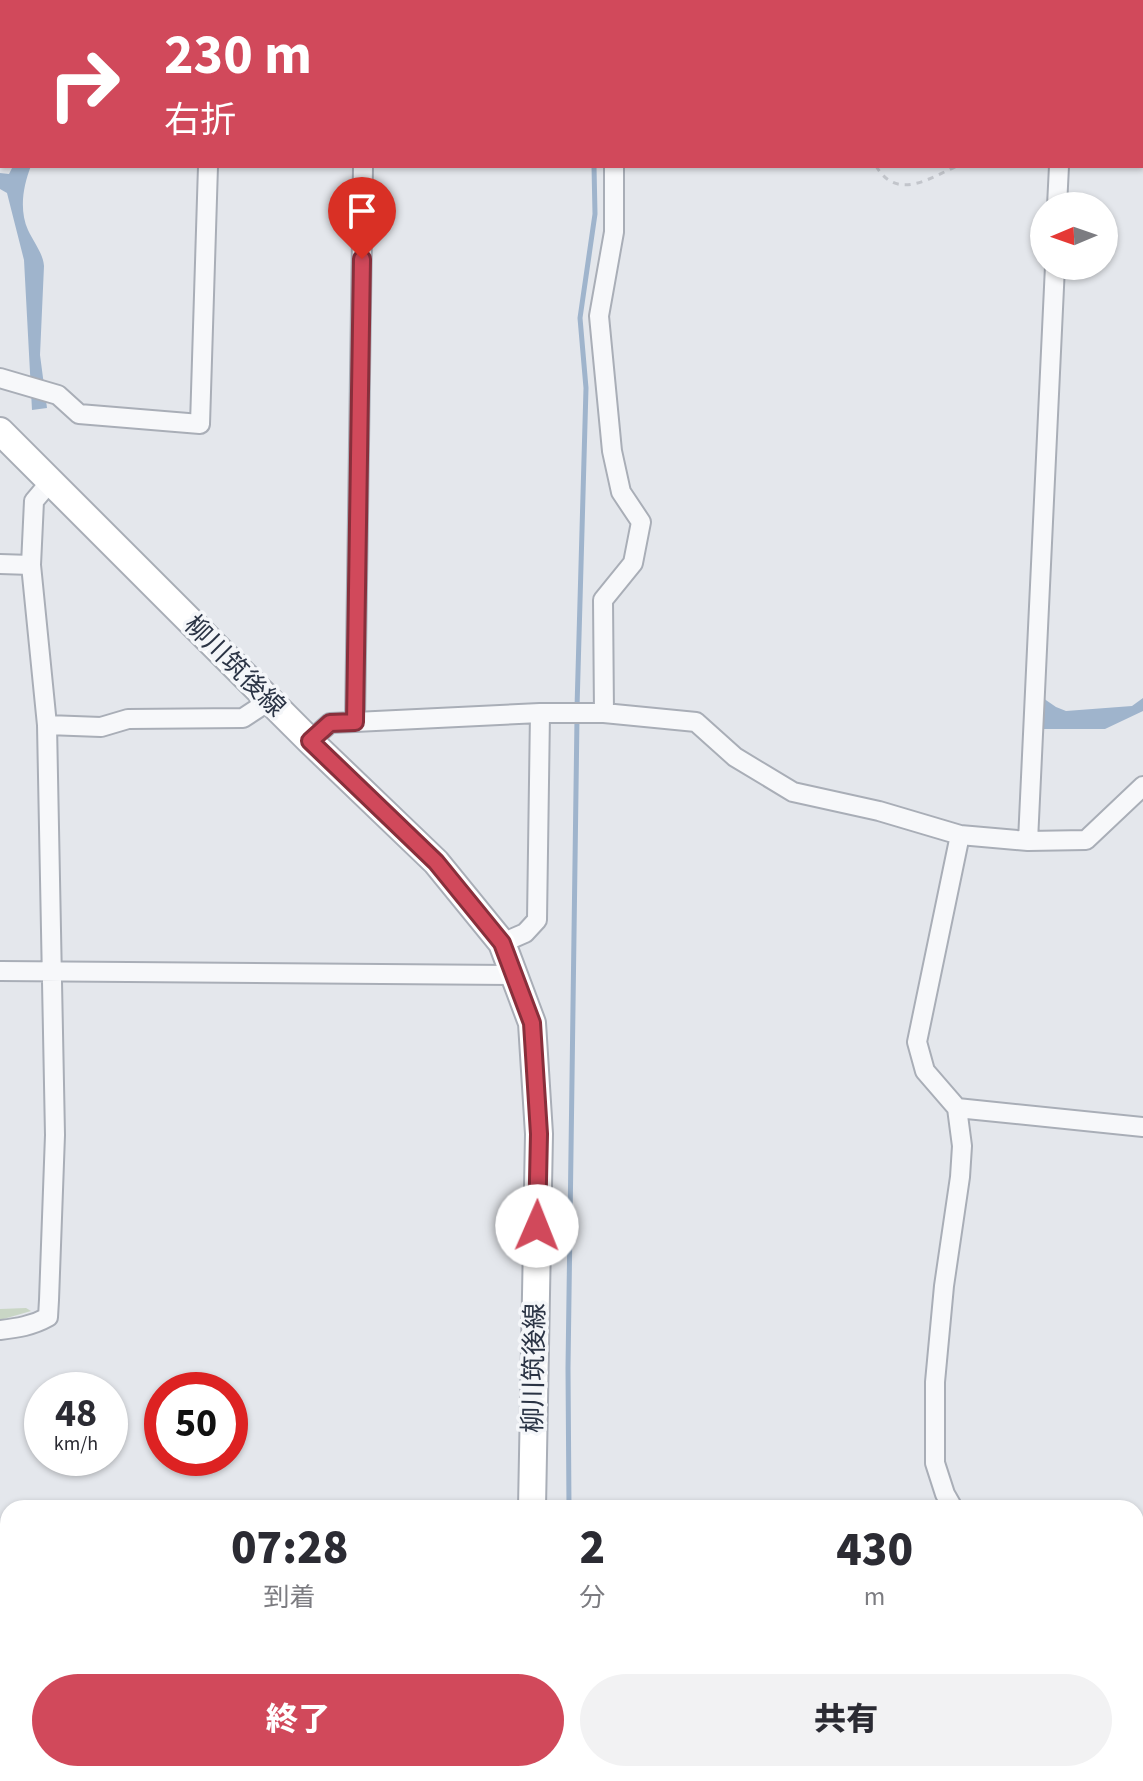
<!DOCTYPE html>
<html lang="ja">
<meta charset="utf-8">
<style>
:root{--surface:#fff;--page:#f2f2f3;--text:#2b2b33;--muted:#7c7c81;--accent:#d1495b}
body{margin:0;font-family:"Source Sans 3","Noto Sans JP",sans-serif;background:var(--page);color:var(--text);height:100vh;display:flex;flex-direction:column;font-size:30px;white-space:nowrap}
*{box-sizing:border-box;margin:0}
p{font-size:26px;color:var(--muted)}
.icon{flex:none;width:44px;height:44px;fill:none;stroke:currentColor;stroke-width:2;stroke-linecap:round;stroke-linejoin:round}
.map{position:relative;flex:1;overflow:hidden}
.details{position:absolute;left:0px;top:1500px;width:1144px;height:282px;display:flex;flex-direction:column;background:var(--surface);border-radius:24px 24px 0 0;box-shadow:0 2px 6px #0004}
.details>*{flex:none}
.hud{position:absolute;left:0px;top:0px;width:1144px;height:168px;box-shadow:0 2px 6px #0004;background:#d1495b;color:#fff;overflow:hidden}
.needle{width:52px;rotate:268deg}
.tools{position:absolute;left:1030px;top:192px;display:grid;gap:16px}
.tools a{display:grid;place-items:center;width:88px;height:88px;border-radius:50%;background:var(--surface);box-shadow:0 2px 6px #0004;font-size:40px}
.speed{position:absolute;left:24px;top:1372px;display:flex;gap:16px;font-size:40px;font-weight:700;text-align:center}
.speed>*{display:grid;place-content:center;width:104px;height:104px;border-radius:50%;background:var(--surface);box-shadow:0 2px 6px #0004;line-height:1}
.speed small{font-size:20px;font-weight:400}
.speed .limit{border:12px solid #d22;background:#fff;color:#111}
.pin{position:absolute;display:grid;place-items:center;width:68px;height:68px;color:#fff;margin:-82px -34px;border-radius:50% 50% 50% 0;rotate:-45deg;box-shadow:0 0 8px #0007}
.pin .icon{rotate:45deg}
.me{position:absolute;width:88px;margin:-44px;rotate:1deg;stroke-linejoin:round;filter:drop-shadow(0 0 6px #0008)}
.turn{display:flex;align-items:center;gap:28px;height:168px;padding:0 32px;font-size:36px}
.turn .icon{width:104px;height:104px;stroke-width:2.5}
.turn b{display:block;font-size:56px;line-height:68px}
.eta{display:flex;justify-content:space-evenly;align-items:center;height:136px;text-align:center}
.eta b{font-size:48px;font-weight:800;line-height:56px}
.button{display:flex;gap:16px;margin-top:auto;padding:16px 32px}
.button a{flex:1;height:92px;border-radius:48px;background:var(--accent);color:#fff;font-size:32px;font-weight:800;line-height:92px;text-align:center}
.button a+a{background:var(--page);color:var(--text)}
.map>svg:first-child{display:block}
.green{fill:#c9d6c5}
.water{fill:#9fb4cc}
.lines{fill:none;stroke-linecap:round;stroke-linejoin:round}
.stream{stroke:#9fb4cc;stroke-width:5}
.minor-casing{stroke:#a9aeb7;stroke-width:22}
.secondary-casing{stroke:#a9aeb7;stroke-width:30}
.path{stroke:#c2c5cb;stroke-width:3;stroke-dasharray:6 6;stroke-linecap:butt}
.minor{stroke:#f7f8fa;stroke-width:18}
.secondary{stroke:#fff;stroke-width:26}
.route-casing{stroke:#882f3b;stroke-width:20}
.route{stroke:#d1495b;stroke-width:14}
.labels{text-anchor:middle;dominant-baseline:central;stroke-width:7;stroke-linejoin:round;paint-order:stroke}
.street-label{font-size:26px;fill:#2b3445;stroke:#f4f6f9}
</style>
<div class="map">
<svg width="1143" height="1781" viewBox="0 0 1143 1781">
<rect width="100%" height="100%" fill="#e4e7ec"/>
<!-- green -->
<path class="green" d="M26,1308L31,1311L0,1320V1309Z"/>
<!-- water -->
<path class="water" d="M13,166H31C23,186 19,210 28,230C34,243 43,253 44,266L40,355L47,408L32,410L24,260L7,193L0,189V173L9,174Z
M1040,696L1056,707L1066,711L1132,706L1143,698V711L1105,729H1041Z
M1136,1739H1143V1777L1128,1774H1136Z"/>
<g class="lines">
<!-- stream -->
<path class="stream" d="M606,2L607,0
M577,708L586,388L580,318L595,214L594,166
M569,1508L568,1368L577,718
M798,1781L799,1774"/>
<defs>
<path id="minor" d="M432,2L434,0
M627,2L628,0
M1083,2V0
M1142,76H1143
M1057,206L1059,166
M0,378L58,395L79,414L200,424L208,166
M0,564L31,565
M540,713H604L696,722L735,757L793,792L879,811L960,835L1028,841L1086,840L1143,786
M604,713L603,600L633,563L641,522L621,492L612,451L599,316L614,232V166
M355,722L540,713L537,920L525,933L502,943
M47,725L101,727L128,719L243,718L269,701
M310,741L330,723L355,722L363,166
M1028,841L1055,266
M0,971L514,975
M957,1108L1143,1127
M0,1330C17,1328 32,1326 48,1317L49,1300L55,1135L47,725L31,565L34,501L50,482
M953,1508L945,1494L935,1463V1382L944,1286L960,1177L962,1146L957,1108L925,1071L917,1042L960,835
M1136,1626H1143
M1087,1774L1090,1781"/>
<path id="secondary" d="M0,431L310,741L436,862L502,943L532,1023L539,1134L532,1508
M528,1781V1774"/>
</defs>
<!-- minor casing -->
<use href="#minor" class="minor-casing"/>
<!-- secondary casing -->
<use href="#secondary" class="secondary-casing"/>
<!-- path -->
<path class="path" d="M309,0V2
M844,0L845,2
M879,0L880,2
M876,166C897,201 928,179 957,166"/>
<!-- minor -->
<use href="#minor" class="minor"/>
<!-- secondary -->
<use href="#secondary" class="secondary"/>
</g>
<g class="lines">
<defs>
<path id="route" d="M362,259L355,722L330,723L310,741L436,862L502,943L532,1023L539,1134L537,1226"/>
</defs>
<!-- route casing -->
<use href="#route" class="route-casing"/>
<!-- route -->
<use href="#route" class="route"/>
</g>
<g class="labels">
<!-- street labels -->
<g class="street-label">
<text transform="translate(235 666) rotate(45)">柳川筑後線</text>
<text transform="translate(534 1368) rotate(-89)">柳川筑後線</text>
</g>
</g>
</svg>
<div class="tools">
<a><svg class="needle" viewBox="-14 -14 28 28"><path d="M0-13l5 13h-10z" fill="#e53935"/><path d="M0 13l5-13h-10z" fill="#7c7c81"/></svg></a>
</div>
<div class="speed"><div>48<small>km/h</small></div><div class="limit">50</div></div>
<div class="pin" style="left:362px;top:259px;background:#d93025"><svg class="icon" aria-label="arrive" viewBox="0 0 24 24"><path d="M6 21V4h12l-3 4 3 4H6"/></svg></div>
<svg class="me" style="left:537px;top:1226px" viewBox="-20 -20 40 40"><circle r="19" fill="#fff"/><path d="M0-13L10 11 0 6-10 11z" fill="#d1495b"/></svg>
<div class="hud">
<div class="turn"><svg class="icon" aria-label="right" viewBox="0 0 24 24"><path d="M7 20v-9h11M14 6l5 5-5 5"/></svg><div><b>230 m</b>右折</div></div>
</div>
<section class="details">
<div class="eta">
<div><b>07:28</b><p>到着</p></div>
<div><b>2</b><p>分</p></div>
<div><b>430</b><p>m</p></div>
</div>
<div class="button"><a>終了</a><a>共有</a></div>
</section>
</div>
